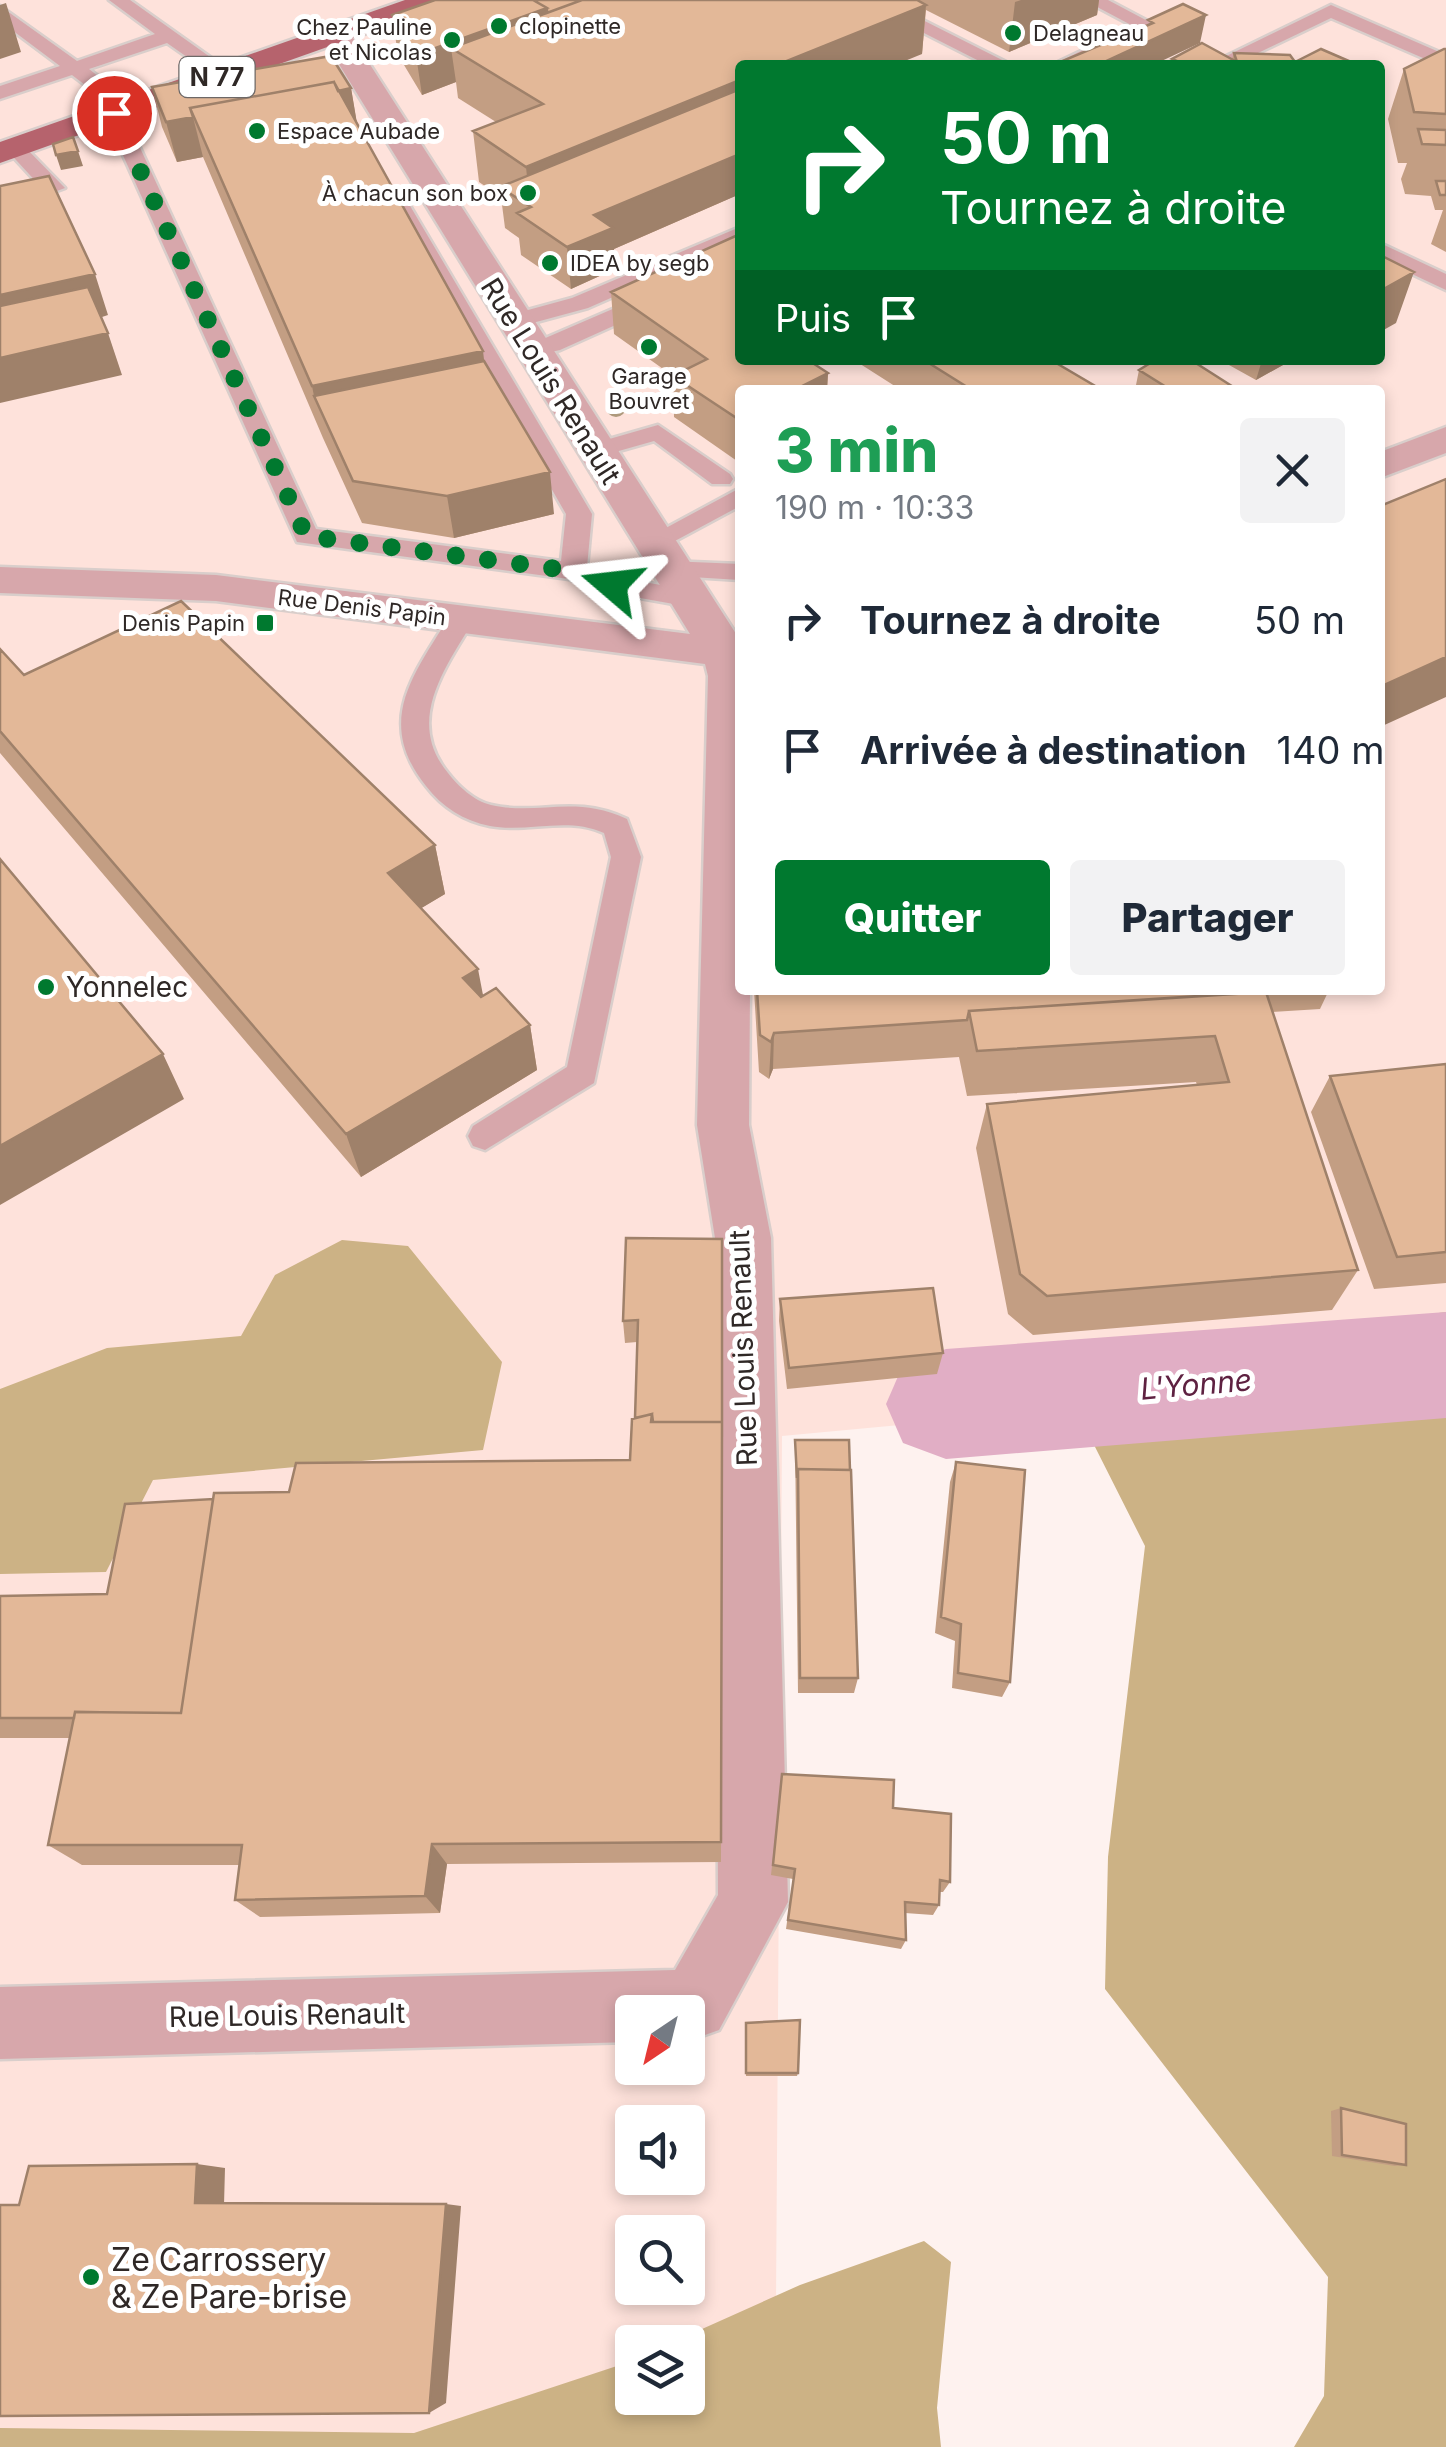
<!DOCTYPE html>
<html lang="fr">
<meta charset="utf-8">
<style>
:root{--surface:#fff;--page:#f2f2f3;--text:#1f2937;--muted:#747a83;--accent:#00792f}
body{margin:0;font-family:Inter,sans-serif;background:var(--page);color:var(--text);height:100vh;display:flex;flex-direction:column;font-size:38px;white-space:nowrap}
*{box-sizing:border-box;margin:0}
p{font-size:32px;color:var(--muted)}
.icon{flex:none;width:55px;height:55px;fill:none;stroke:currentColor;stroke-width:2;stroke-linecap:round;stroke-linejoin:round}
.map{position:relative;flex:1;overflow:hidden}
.sheet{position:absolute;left:735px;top:385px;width:650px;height:610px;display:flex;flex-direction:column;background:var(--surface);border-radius:10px;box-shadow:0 5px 15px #0003}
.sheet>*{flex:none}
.top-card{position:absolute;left:735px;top:60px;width:650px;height:305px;border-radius:10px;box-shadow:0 5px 15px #0003;background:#00792f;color:#fff;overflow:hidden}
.needle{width:65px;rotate:215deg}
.fabs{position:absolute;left:615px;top:1995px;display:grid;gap:20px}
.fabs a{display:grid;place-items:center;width:90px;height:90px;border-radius:10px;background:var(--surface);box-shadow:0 5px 15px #0003;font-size:50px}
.pin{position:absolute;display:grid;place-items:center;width:85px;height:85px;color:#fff;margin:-42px;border:5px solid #fff;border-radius:50%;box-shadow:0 2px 10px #0007}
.me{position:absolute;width:110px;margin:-55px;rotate:287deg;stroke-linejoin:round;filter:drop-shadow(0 0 8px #0008)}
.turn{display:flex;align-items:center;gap:35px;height:210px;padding:0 40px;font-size:45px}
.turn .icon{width:130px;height:130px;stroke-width:2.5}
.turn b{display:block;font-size:70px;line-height:85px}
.then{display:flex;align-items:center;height:95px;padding:0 40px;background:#0003;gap:20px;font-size:38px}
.round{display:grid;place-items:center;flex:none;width:105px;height:105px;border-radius:10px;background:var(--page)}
.overview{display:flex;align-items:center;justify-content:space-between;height:170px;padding:0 40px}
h1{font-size:60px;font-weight:800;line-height:75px;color:#1e9e55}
.action{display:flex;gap:20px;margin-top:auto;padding:20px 40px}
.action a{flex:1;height:115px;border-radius:10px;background:var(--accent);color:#fff;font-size:40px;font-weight:800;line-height:115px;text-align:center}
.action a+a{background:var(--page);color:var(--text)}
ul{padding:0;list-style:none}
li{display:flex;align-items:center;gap:30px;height:130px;padding:0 40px}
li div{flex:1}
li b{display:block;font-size:38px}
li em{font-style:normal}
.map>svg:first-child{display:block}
.built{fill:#fee2db;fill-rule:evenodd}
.forest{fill:#ccb285}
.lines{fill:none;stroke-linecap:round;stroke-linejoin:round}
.river{fill:#e1aec5;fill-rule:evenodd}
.lane-casing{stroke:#d9cecb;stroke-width:5}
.street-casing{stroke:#d9cecb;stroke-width:5}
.primary-casing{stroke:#d9cecb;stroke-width:5}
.lane{fill:#d7a7ab;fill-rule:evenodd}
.street{fill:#d7a7ab;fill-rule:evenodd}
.primary{fill:#b6636d;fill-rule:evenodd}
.tree{fill:#ae997c}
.wall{fill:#c39e83}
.shaded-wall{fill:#9f816a}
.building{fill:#e3b898;stroke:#9f816a;stroke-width:2.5}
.route{stroke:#00792f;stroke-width:18;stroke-dasharray:0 32.4}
.poi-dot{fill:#00792f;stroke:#fff;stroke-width:4}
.labels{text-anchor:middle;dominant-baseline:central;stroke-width:10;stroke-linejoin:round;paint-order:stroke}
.far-poi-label{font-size:22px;fill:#2f2826;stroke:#fff;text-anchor:start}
.far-street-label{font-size:22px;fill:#2f2826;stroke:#fff}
.shield{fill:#fff;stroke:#6d6867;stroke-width:2.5}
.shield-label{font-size:25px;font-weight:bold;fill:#2f2826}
.street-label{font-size:28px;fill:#2f2826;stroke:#fff}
.poi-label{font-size:28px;fill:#2f2826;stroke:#fff;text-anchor:start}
.water-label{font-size:30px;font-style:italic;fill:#5e2141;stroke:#fff}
.near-poi-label{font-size:32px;fill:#2f2826;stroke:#fff;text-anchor:start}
</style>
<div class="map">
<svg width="1446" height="2447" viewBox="0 0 1446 2447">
<rect width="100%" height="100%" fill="#fef2ef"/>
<!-- built -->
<path class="built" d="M0,0H1446V1374L782,1436L775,2447H51L0,2440ZM740,65H1380V360H740ZM740,390H1380V990H740ZM632,2012H688V2068H632ZM632,2122H688V2178H632ZM632,2232H688V2288H632ZM632,2342H688V2398H632Z"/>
<!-- forest -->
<path class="forest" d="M342,1240L408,1246L502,1362L483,1450L153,1480L106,1572L0,1574V1389L107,1348L241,1336L275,1275Z
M1446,1312V2447H1294L1324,2396L1328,2277L1105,1989L1108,1857L1145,1546L1088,1433L983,1353L1365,1323Z
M924,2241L951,2262L937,2408L941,2447H0V2428L414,2433L632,2361V2398H688V2342H673L800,2285Z"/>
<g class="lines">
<!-- river -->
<path class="river" d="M1446,1312V1418L946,1459L903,1443L886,1404L903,1365L946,1349Z"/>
<defs>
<path id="lane" d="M109,0H130L234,74L217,78L167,43L89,69L138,108L124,113L316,529L561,561L566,514L383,196L430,180L441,186L406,199L592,514L587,567L616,577L694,591L698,597L694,603L685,606L612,593L569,579L297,542L104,113L114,107L72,75L0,99V86L60,66L0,21V6L77,61L155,34Z
M859,0H883L1012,65H987Z
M1084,0H1108L1157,26L1078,65H1052L1133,26Z
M1331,5L1446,55V68L1331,18L1233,65H1208Z
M15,142L22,144L65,188L0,212V199L40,186L5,148Z
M740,227V241L588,308L514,328L503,321L506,316L572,298Z
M1380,243L1446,274V290L1380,259Z
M740,254V269L560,350L532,356L520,349Z
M658,425L730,474L733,479L730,484H712L654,441L594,458L582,451L585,446Z
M740,488V506L660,549H642L638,543Z
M668,561L740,564V580L659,575L655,569L659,563Z
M461,611L474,620C445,668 405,721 448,773C458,786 474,801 491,805C540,816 573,794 627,819L641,857L594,1083L485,1150L473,1146L468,1136L473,1126L567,1067L611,857L604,833C567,816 528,833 490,826C464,821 442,807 426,786C374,721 414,674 451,614Z"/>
<path id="street" d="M336,26L351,35L740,640V990H750L749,1125L771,1238L788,1902L719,2030L688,2041V2012H632V2042L0,2059V1987L675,1970L718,1895L715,1238L697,1125L708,676L705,664L216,601L0,593V567L216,575L690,634L321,35Z
M1446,427V453L1380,478V452Z"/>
<path id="primary" d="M405,0H448L443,6L0,163V142Z"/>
</defs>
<!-- lane casing -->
<use href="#lane" class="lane-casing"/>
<!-- street casing -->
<use href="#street" class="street-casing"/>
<!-- primary casing -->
<use href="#primary" class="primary-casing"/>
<!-- lane -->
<use href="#lane" class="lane"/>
<!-- street -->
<use href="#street" class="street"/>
<!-- primary -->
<use href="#primary" class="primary"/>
</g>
<!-- trees -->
<circle class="tree" cx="616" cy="407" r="10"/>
<!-- wall -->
<path class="wall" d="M435,0H1099L1097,15L1009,52L926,10L922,54L740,65V194L614,249L615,269L571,289L521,255L519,238L505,228L501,197L479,182L473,131L496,122L458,98L456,82L422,95L398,55L392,15Z
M1446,49V252L1431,244L1443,210H1435L1431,196L1405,194L1401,179L1407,163H1398L1388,119L1404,69Z
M1234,53L1295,62L1358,65H1171L1172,59H1232Z
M152,87L351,88L357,125L484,361L554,514L454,538L362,523L323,438L203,157L177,162L162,127Z
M611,292L740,360L828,373L827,390H740L737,461L674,417L673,376L614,334Z
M854,360H1051L1102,390H901Z
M1146,360H1191L1238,390H1135L1139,370L1145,367Z
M1220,360H1292L1256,380Z
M1318,360H1355L1339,365L1325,364Z
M0,649L24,675L435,845L445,894L421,908L484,996L530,1025L537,1070L361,1177L0,753Z
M754,990H1329L1320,1009L1272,1012L1358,1270L1332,1310L1033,1335L1008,1314L976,1148L987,1104L1197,1085L1196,1082L967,1096L959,1057L773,1069L769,1079L759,1072Z
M1446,1064V1283L1374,1289L1311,1112L1330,1076Z
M722,1239L721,1862L447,1864L440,1913L260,1917L235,1900L240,1865H82L48,1845L70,1738H0V1596L107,1594L213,1499L630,1460L635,1418L637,1342L625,1343L623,1321Z
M780,1299L943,1353L937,1374L787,1389L779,1321Z
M795,1440L858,1678L854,1693H798Z
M956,1462L1010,1682L1002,1697L952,1688L955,1641L935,1633L950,1482Z
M782,1774L893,1808L950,1882L943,1892H940L939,1905L933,1915L905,1913L906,1940L901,1949L786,1929L793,1879L771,1875Z
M746,2023L798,2073L797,2076H746Z
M1341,2108L1406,2165L1395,2166L1332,2156L1331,2111Z"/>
<!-- shaded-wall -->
<path class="shaded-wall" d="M1021,0H1099L1097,15L1009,52L1015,2Z
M6,3L21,52L0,59V5Z
M926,5L922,54L895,65H777Z
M547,8V19L451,48L456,82L422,95L416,55Z
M1206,15L1200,43L1153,65H1098Z
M740,80V130L530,206L526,167Z
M351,88L358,129L194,117Z
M193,117L203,157L177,162L166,122Z
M78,151L83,166L61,170L56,155Z
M740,154V194L614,249L615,269L571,289L567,247L594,215Z
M1414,272L1396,323L1380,332V291Z
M95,274L108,315L0,351V295Z
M108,333L122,375L0,403V358Z
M483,351L489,402L314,396L312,386Z
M1262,360H1292L1256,380Z
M1341,360H1355L1339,365Z
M828,373L827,390H794Z
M740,418V459L737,461L738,419Z
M550,472L554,514L454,538L447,496Z
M1446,657V697L1380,727V687Z
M435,845L445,894L400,921L388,873Z
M478,969L487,1016L463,978Z
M530,1025L537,1070L361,1177L346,1134Z
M774,1033L773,1069L769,1079L771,1042Z
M163,1054L184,1099L0,1205V1146Z
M432,1844L447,1864L440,1913L425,1896Z
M197,2164L225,2168L224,2205L195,2203Z
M446,2204L461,2206L446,2403L429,2413Z"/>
<!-- building -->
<path class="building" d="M435,0H533L547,8L416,55L392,15Z
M533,0H582L547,13V8Z
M582,0H917L926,5L777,65H740V80L526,167L473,131L543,104L451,48Z
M1183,4L1206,15L1098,65H1066L1060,62L1153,23L1148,20Z
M1202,43L1237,62L1234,53L1290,55L1295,62L1321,49L1358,65H1186L1172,59Z
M1444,49H1446V114L1414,112L1404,69Z
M331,56L351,88L338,91L334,82L190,108L193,117L166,122L152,87Z
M334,82L483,351L312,386L190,108Z
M740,89V154L594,215L613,228L567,247L517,213L531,207L500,187Z
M1418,129L1446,130V145L1422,144Z
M73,137L78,151L56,155L53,144Z
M49,176L95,274L0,295V186Z
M1436,181H1446V195H1440Z
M740,234V360H808L828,373L794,390H740V418L738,419L673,376L707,359L611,292Z
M1380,255L1414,272L1380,291Z
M88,287L108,333L0,358V306Z
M924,360H1051L1102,390H972Z
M1149,360H1191L1238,390H1171L1139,370L1152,362Z
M484,361L550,472L447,496L353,481L314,396Z
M1446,479V657L1380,687V506Z
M181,601L435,845L388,873L478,969L463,978L481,997L496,988L530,1025L346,1134L0,731V649L24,675Z
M0,859L163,1054L0,1146Z
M757,990H1258L1259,992L969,1011L967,1020L774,1033L771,1042L760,1035Z
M1266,992L1358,1270L1047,1296L1020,1274L987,1104L1229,1082L1215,1036L977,1051L969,1011Z
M1446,1064V1252L1397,1257L1330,1076Z
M626,1238L722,1239V1437V1422H653L652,1414L635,1418L638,1320L623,1321Z
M933,1288L943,1353L789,1368L780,1299Z
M652,1414L651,1422H722L721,1842L432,1844L425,1896L235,1900L242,1845H48L75,1712L181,1713L214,1493L289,1492L296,1463L630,1460L632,1419Z
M795,1440H849L850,1470L798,1469L797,1478Z
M956,1462L1025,1470L1010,1682L958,1673L961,1624L941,1617Z
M798,1469L851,1470L858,1678H800Z
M213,1499L181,1713L75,1712L74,1718H0V1596L107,1594L125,1504Z
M782,1774L894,1780L893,1808L951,1814L950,1882L940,1880L939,1905L905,1902L906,1940L788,1920L795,1869L773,1865Z
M800,2020L798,2073H746V2023Z
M1341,2108L1406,2124V2165L1342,2155Z
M197,2164L195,2203L446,2204L429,2413L0,2416V2205H19L29,2166Z"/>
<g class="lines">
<!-- route -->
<path class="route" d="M114,113L306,536L574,571L612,585"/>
</g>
<!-- markers -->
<g class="poi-dot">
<circle cx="499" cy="26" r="10"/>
<circle cx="1013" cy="33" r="10"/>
<circle cx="452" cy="40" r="10"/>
<circle cx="257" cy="131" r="10"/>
<circle cx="528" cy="193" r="10"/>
<circle cx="550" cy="263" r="10"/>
<circle cx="649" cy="347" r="10"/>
<rect x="255" y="613" width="20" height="20" rx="5"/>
<circle cx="46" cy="987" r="10"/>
<circle cx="91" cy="2277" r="10"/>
</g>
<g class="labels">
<!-- far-poi labels -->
<g class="far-poi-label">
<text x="519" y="26">clopinette</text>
<text x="432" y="27" text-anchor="end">Chez Pauline<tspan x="432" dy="25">et Nicolas</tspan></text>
<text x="1033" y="33">Delagneau</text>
<text x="277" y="131">Espace Aubade</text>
<text x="508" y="193" text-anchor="end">À chacun son box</text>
<text x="570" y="263">IDEA by segb</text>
<text x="649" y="376" text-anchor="middle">Garage<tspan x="649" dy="25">Bouvret</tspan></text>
<text x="245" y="623" text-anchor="end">Denis Papin</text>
</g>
<!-- far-street labels -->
<g class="far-street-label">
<text transform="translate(362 607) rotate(7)">Rue Denis Papin</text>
</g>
<!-- shield labels -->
<rect class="shield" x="179.5" y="57" width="75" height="40" rx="8"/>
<g class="shield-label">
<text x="217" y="77">N 77</text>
</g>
<!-- street labels -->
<g class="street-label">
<text transform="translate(551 381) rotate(58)">Rue Louis Renault</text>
<text transform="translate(743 1348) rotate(-92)">Rue Louis Renault</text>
<text transform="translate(287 2015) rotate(-1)">Rue Louis Renault</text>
</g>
<!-- poi labels -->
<g class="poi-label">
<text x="66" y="987">Yonnelec</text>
</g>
<!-- water labels -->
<g class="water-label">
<text transform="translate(1196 1384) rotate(-5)">L'Yonne</text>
</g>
<!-- near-poi labels -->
<g class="near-poi-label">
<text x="111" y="2259">Ze Carrossery<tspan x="111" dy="37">&amp; Ze Pare-brise</tspan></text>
</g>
</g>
</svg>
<div class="fabs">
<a><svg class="needle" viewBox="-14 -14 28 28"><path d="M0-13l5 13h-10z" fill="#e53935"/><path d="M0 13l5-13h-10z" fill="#747a83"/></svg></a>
<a><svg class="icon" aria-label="sound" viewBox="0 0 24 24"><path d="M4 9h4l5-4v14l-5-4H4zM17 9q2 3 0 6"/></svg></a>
<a><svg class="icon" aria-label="search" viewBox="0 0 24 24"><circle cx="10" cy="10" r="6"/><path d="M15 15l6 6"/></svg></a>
<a><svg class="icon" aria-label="layers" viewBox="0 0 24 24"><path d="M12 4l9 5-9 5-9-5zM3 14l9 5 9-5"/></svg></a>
</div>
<div class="pin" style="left:114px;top:113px;background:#d93025"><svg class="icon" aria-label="arrive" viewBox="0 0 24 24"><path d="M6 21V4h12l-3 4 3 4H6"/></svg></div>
<svg class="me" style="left:612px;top:585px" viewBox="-20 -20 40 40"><path d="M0-17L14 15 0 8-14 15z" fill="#00792f" stroke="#fff" stroke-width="4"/></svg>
<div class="top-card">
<div class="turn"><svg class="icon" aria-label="right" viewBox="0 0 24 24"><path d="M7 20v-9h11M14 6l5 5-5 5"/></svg><div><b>50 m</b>Tournez à droite</div></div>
<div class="then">Puis<svg class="icon" aria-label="arrive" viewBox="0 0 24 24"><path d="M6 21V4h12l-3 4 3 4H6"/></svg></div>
</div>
<section class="sheet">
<div class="overview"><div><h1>3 min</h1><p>190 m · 10:33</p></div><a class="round"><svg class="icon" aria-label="close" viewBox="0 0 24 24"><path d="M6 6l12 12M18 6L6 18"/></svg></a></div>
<ul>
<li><svg class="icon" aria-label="right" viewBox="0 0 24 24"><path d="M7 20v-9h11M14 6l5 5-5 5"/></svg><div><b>Tournez à droite</b></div><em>50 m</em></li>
<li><svg class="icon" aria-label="arrive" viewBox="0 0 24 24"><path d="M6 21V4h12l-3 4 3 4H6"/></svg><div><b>Arrivée à destination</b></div><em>140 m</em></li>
</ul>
<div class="action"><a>Quitter</a><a>Partager</a></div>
</section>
</div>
